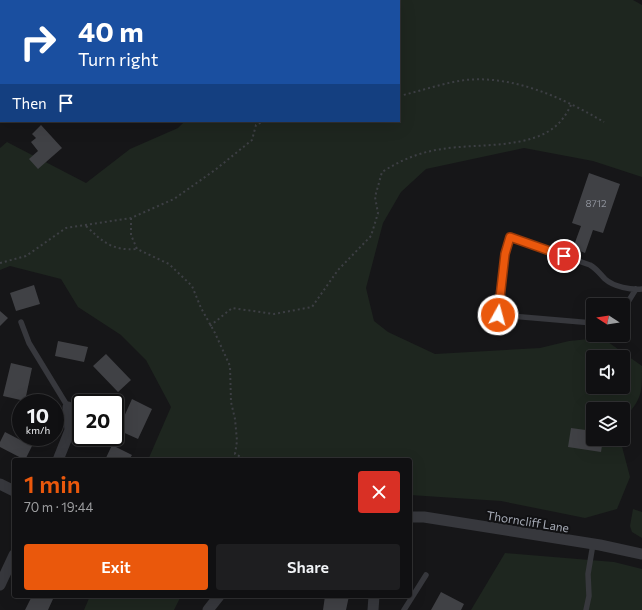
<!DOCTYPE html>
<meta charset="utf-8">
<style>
:root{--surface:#101012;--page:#1e1e20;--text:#f1f3f6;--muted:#9c9d9f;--line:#303032;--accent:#ea580c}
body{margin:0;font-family:Commissioner,sans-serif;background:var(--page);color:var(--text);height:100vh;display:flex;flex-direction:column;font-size:15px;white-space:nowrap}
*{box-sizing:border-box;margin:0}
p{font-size:13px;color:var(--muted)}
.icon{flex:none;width:22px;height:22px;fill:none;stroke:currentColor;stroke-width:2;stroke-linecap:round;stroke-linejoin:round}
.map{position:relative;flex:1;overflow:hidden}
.side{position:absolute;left:12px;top:458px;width:400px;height:140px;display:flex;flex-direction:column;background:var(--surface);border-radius:4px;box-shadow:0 4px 16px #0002,0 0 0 1px var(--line)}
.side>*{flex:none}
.top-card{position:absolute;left:0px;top:0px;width:400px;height:122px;box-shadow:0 4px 16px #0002,0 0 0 1px var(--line);background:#1a4fa0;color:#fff;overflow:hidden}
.needle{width:26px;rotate:282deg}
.controls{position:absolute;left:586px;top:298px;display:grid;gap:8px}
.controls a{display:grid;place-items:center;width:44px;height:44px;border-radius:4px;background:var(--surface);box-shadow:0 4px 16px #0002,0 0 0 1px var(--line);font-size:20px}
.speed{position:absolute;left:12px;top:394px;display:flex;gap:8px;font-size:20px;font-weight:700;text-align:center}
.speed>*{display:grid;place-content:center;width:52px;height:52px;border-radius:50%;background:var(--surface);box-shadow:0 4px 16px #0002,0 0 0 1px var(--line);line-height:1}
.speed small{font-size:10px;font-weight:400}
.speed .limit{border:2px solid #111;border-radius:6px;background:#fff;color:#111}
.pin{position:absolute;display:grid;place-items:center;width:34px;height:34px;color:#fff;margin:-17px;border:2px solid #fff;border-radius:50%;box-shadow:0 1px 4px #0007}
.me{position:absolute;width:44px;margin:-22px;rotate:7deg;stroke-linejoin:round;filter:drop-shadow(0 0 3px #0008)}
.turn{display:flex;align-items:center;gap:14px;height:84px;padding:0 12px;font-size:18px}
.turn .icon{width:52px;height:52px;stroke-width:2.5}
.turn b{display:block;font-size:28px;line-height:34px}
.then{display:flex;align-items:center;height:38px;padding:0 12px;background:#0003;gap:8px;font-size:15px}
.round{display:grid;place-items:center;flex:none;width:42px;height:42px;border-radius:4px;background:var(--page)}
.summary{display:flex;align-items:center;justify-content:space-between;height:68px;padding:0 12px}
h1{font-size:24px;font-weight:600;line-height:30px;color:var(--accent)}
.button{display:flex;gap:8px;margin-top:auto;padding:8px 12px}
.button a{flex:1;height:46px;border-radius:4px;background:var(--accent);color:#fff;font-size:16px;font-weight:600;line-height:46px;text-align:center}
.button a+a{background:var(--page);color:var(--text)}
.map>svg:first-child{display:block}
.green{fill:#1e261f;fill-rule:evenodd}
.building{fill:#404145}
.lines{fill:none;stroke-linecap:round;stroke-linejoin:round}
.path{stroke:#3d3f44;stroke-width:2;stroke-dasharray:2 3;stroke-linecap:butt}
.lane{stroke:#37383d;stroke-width:5.5}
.street{stroke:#37383d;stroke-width:11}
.route-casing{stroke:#983908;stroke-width:10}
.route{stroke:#ea580c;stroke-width:7}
.labels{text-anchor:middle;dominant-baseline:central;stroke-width:4;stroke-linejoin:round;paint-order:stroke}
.number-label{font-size:10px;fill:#8e929b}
.street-label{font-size:12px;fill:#a8adb8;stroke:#111113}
</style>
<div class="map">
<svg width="642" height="610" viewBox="0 0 642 610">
<rect width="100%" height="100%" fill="#161618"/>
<!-- green -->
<path class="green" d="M321,0H633L642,5V177L593,161L524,148L426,169L401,192L383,223L366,288L374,321L388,332L435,354L540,348L569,341L589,339L608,342L642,366C642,396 642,397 623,421V409H593V439H620L630,477L617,509L585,518L501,501L410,495V460H148L171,407L146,360L121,335L78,307L61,279L10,266L0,270V148L7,142L86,183L130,149L178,128L185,121H399V1ZM593,357H623V387H593Z
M633,509L642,512V538L632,532L630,526Z
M505,553L614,562L642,569V610H471Z
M90,596H181L174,610H84Z"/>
<!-- building -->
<path class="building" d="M41,125L62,148L38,169L29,159L38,151L31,142L36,138L32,134Z
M589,173L620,184L603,233L593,230L585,253L573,248L581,226L572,223Z
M34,285L40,304L16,311L10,293Z
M0,311L8,318L0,326Z
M58,341L88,347L84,362L55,356Z
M106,354L131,380L118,392L93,366Z
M11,363L32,368L25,401L3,396Z
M132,399L152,409L138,439L118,430Z
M571,428L593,431V439H603L601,452L568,447Z
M5,432L32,446L25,460L0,447V442Z
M112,445L132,455L129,460H105Z
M441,592L464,604L461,610H431Z
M32,596H46L53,599L48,610H25Z
M325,596H349L346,610H323Z"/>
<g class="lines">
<!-- path -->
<path class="path" d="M399,96C421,91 443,83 465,80C514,75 563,98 604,122
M131,218V235L137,249L169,264L192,286L201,308L215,333L230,366L231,402L235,419L237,441L235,454L247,460
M86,226C103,242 112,251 137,249
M0,263L26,256L66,228L131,218L174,199L215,170L252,140L256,125L264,121
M210,326L232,308L274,314L312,307L338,270L371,236L378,213L375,197L382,172C401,160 420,152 442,149C477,143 533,150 559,123C564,118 568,111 571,105"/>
<!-- lane -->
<path class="lane" d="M623,310L636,289
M21,322L29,343L68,407
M593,323L499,315L505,254L510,237L590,265C597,269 600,274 605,279C614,287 631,290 642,289
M404,610L426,575
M586,610L589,596L588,574L593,544"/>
<!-- street -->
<path class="street" d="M48,0V1
M0,52H1
M58,460L70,430L68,407
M0,484L14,491
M410,517H424L600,545L642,554
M0,585L14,555
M208,610L219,596
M373,610L374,596"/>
</g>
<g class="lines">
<defs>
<path id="route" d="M498,315L505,254L510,237L564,256"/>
</defs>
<!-- route casing -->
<use href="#route" class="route-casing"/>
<!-- route -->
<use href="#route" class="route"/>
</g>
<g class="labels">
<!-- number labels -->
<g class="number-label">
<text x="596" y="203">8712</text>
</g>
<!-- street labels -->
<g class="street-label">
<text transform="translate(528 521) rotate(9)">Thorncliff Lane</text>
</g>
</g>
</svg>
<div class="controls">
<a><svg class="needle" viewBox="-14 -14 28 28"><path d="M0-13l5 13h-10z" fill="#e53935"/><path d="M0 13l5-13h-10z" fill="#9c9d9f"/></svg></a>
<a><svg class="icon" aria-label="sound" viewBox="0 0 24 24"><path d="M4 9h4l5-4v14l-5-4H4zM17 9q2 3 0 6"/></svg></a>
<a><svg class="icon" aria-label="layers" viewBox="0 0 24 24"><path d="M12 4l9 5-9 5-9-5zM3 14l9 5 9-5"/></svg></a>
</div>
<div class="speed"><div>10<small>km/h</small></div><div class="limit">20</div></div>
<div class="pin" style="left:564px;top:256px;background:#d93025"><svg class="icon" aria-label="arrive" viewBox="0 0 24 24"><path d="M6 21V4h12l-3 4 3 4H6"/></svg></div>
<svg class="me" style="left:498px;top:315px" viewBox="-20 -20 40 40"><circle r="17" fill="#ea580c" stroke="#fff" stroke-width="3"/><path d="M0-11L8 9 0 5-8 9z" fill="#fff"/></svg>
<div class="top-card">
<div class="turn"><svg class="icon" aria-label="right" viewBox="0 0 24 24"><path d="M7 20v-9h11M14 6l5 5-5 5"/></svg><div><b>40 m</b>Turn right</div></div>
<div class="then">Then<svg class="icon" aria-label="arrive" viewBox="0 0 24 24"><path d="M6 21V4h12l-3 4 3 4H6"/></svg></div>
</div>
<section class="side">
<div class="summary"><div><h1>1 min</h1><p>70 m · 19:44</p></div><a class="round" style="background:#d93025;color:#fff"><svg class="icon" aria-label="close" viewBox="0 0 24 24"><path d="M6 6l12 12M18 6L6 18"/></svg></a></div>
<div class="button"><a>Exit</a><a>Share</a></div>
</section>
</div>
